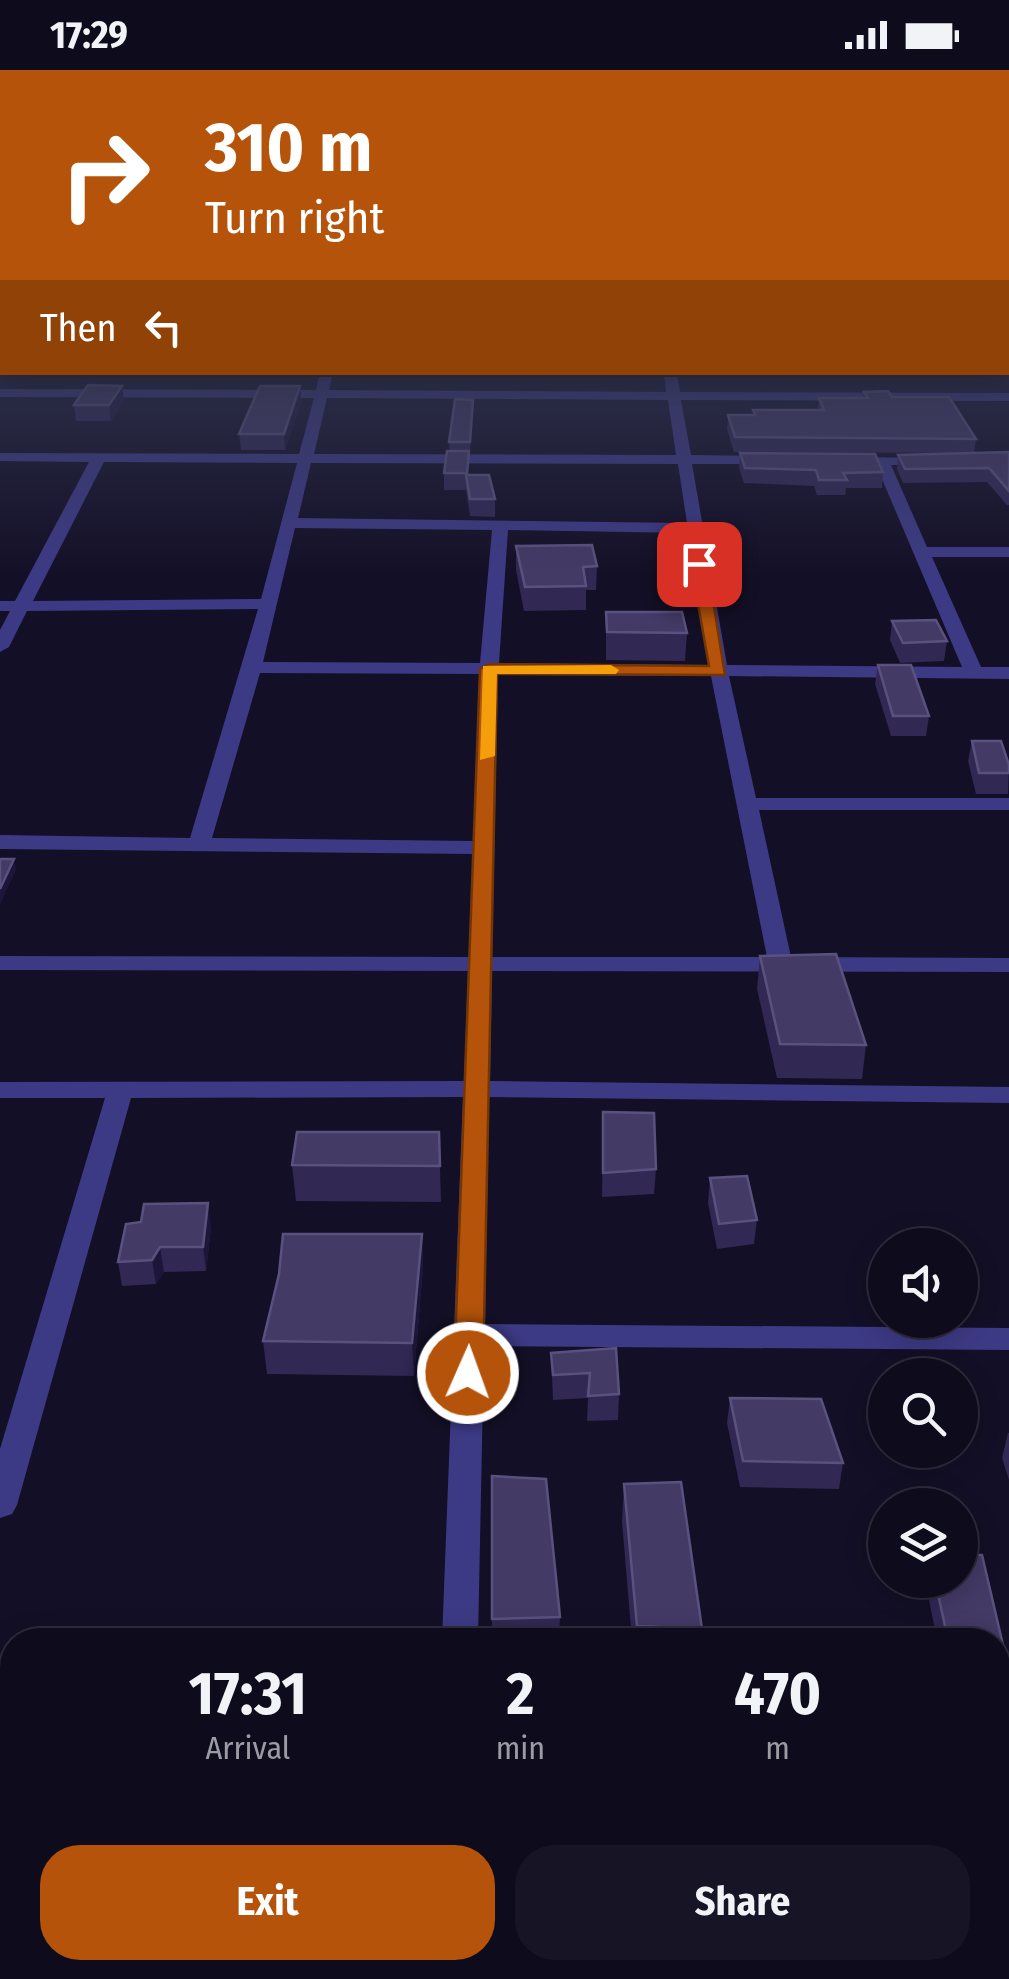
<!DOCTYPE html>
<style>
:root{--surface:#0e0b1c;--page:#171425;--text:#f1f3f6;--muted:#9b9ba3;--line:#2e2b3b;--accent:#b45309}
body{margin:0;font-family:"Fira Sans Condensed",sans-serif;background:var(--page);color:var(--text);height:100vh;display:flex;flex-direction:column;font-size:38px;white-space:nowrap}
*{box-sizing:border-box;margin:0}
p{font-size:32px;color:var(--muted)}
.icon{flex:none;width:55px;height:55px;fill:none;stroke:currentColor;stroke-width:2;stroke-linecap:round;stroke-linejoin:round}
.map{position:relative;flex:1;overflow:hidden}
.details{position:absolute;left:0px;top:1558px;width:1010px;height:352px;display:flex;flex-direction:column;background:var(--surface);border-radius:40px 40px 0 0;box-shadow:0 5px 25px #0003,0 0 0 2px var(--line)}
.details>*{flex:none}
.top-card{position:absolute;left:0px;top:0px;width:1010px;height:305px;box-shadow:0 5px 25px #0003,0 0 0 2px var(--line);background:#b45309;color:#fff;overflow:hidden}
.fabs{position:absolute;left:868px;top:1158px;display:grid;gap:20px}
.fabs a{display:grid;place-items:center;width:110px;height:110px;border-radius:50%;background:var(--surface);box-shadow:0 5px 25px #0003,0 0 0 2px var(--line);font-size:50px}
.pin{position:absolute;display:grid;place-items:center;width:85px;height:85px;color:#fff;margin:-42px;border-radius:20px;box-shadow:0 5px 15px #0006}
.me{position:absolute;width:110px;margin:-55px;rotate:2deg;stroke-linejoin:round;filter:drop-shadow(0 0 8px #0008)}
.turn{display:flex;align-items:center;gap:35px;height:210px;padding:0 40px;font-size:45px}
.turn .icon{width:130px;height:130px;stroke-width:2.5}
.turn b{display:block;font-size:70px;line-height:85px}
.then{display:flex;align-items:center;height:95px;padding:0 40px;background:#0003;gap:20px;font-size:38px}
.eta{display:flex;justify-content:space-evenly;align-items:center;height:170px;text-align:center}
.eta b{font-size:60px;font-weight:700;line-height:70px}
.cta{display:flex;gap:20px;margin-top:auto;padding:20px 40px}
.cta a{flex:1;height:115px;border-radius:40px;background:var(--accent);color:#fff;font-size:40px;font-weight:700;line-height:115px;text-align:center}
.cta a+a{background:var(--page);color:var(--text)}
.status{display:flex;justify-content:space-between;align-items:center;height:70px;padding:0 50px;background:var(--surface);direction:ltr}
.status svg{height:28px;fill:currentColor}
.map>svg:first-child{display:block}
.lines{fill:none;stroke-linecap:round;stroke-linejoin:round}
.minor{fill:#3d3a85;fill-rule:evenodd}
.wall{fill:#312854}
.shaded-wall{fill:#1d163a}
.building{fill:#433a66;stroke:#5a527e;stroke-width:2.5}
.route{fill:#b45309;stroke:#753606;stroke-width:2.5}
.slow{fill:#f59e0b}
</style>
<div class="status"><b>17:29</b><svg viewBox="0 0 49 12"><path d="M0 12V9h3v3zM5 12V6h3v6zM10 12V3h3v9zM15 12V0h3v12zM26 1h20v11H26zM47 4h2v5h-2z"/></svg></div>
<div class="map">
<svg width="1009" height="1909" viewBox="0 0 1009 1909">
<rect width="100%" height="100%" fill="#130f26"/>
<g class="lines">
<!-- minor -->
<path class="minor" d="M2,264V274L0,275V265Z
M1008,291H1009V301H1008Z
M320,302H333L329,320L666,322L664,302H677L680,322L1009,323V331L681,330L691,385L770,386L777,390L770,394H692L727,595L962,597L876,395L840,393V387L935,388L937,391L930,395H891L927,477H1009V487H932L981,597H1009V609L729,606L756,728H1009V740H759L791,887L1009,888V902L492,901L490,1011L1009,1017V1033L489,1027L485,1254L1009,1258V1280L484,1276L478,1570H442L463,1027L131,1028L17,1435L12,1444L0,1448V1379L105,1028H0V1012L464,1011L468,901L0,900V886L469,887L473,784L0,779V765L190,768L258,539L27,541L9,577L0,582V560L10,541H0V531H15L89,392L0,391V383L299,384L314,328L0,327V319L316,320ZM327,328L668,330L676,385L314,384ZM104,392L297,393L261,529L33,531ZM311,393L678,394L687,453L298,448ZM295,458L492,460L480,593L263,592ZM508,460L688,463L709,595L499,593ZM260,603L480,604L473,771L212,768ZM498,605L711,606L767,887H492Z
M0,1624L12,1625V1657L0,1658Z
M998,1634L1009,1635V1669L998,1667Z
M998,1849L1009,1853V1909H983L981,1898H998Z"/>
</g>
<!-- wall -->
<path class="wall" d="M122,316L124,331L111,351H76L74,335Z
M300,316L301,332L285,380H241L239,364Z
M864,322L892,327L976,369L974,383L734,382L727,359L728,345H753V340H818L819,328H863Z
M473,338L468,405L495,429V447L470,446L466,420H444V403L450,381L449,372Z
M1009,382V435H1007L987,412L903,413L897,399L898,385Z
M740,383L883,402L882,418H846L845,425H817L814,416L744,413L739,398Z
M516,476L597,496L596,520H586V540L524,541L516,500Z
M606,542L687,563L685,591L606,590Z
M892,551L947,571L944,591L900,593L890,570Z
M878,595L929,646L926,666H891L875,614Z
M972,671L1009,695L1008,724H976L968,691Z
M760,886L866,975L862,1009L777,1008L757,919Z
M603,1042L656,1099L654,1124L602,1127Z
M439,1062L441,1132L296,1131L292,1095Z
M710,1108L757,1150L754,1174L717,1179L708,1133Z
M211,1157L206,1201L164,1202L156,1214L122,1216L118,1192Z
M422,1164L423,1197L414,1306L267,1304L263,1271Z
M616,1278L619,1324L618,1350L587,1351L588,1328L553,1330L551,1283Z
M730,1328L843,1393L839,1419L740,1417L727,1353Z
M1008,1363H1009V1410L1002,1388Z
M492,1406L560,1547L559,1570H492Z
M624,1414L702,1559L701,1570H632L622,1452Z
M925,1510H960L1003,1575L998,1598V1570H937Z"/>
<!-- shaded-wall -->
<path class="shaded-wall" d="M122,316L124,331L111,351L109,335Z
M300,316L301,332L285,380L284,364Z
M14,789L16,800L0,835V819Z
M208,1133L211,1157L206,1201L203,1177Z
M422,1164L423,1197L414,1306L412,1273Z
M160,1177L164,1202L156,1214L152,1190Z"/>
<!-- building -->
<path class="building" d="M88,315L122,316L109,335H74Z
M260,316H300L284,364H239Z
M888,321L892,327H949L976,369L735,367L728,345H755L753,340H824L819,328H868L864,322Z
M455,329L473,330L470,372H449Z
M447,381H469L467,403H444Z
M1009,382V421L989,398L905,399L898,385Z
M740,383L875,384L883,402L843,403L847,410H819L816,400L745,398Z
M466,405H489L495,429H470Z
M592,475L597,496L583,497L586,516L525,517L516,476Z
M606,542H682L687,563L607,562Z
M936,550L947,571L903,573L892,551Z
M878,595H911L929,646H893Z
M972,671H1001L1009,695V703H979Z
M0,789H14L0,819Z
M836,884L866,975L780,974L760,886Z
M603,1042L654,1043L656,1099L603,1103Z
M297,1062H439L440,1096L292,1095Z
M747,1106L757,1150L719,1154L710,1108Z
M208,1133L203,1177H160L152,1190L118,1192L126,1154L141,1152L144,1134Z
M283,1164H422L412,1273L263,1271L279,1204Z
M616,1278L619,1324L588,1326L590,1303L553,1305L551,1283Z
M730,1328L821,1329L843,1393L743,1391Z
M492,1406L546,1409L560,1547L492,1549Z
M681,1412L702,1559L637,1556L624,1414Z
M960,1485H982L1003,1575H998V1570H948L935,1510H960Z"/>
<!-- sky -->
<linearGradient id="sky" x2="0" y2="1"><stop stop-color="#0a0815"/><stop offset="0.47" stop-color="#333752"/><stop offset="1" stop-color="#333752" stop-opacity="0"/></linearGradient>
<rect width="1009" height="508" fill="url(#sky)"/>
<!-- route -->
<path class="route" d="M699,489L707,494L725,605L497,604L483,1303L478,1311H458L454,1303L480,599L489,594L709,596L691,494Z"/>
<!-- slow -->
<path class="slow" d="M611,595L619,600L616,604H497L495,686L480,690L483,596Z"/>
</svg>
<div class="fabs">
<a><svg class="icon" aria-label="sound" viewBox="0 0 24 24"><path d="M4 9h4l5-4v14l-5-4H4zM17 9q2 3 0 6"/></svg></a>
<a><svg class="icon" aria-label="search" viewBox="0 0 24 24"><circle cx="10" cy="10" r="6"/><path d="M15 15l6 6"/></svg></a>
<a><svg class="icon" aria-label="layers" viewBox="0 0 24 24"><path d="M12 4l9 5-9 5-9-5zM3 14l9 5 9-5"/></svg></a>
</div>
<div class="pin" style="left:699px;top:494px;background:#d93025"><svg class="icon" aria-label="arrive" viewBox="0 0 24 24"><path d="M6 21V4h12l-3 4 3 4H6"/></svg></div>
<svg class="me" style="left:468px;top:1303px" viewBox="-20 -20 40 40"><circle r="17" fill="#b45309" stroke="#fff" stroke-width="3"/><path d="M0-11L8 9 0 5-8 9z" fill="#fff"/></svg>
<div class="top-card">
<div class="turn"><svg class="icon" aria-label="right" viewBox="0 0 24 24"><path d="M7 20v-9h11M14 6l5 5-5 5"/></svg><div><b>310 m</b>Turn right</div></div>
<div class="then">Then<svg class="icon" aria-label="left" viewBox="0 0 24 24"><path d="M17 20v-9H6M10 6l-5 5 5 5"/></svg></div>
</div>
<section class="details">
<div class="eta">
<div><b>17:31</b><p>Arrival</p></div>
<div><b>2</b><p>min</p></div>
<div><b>470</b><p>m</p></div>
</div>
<div class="cta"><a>Exit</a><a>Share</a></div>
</section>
</div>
